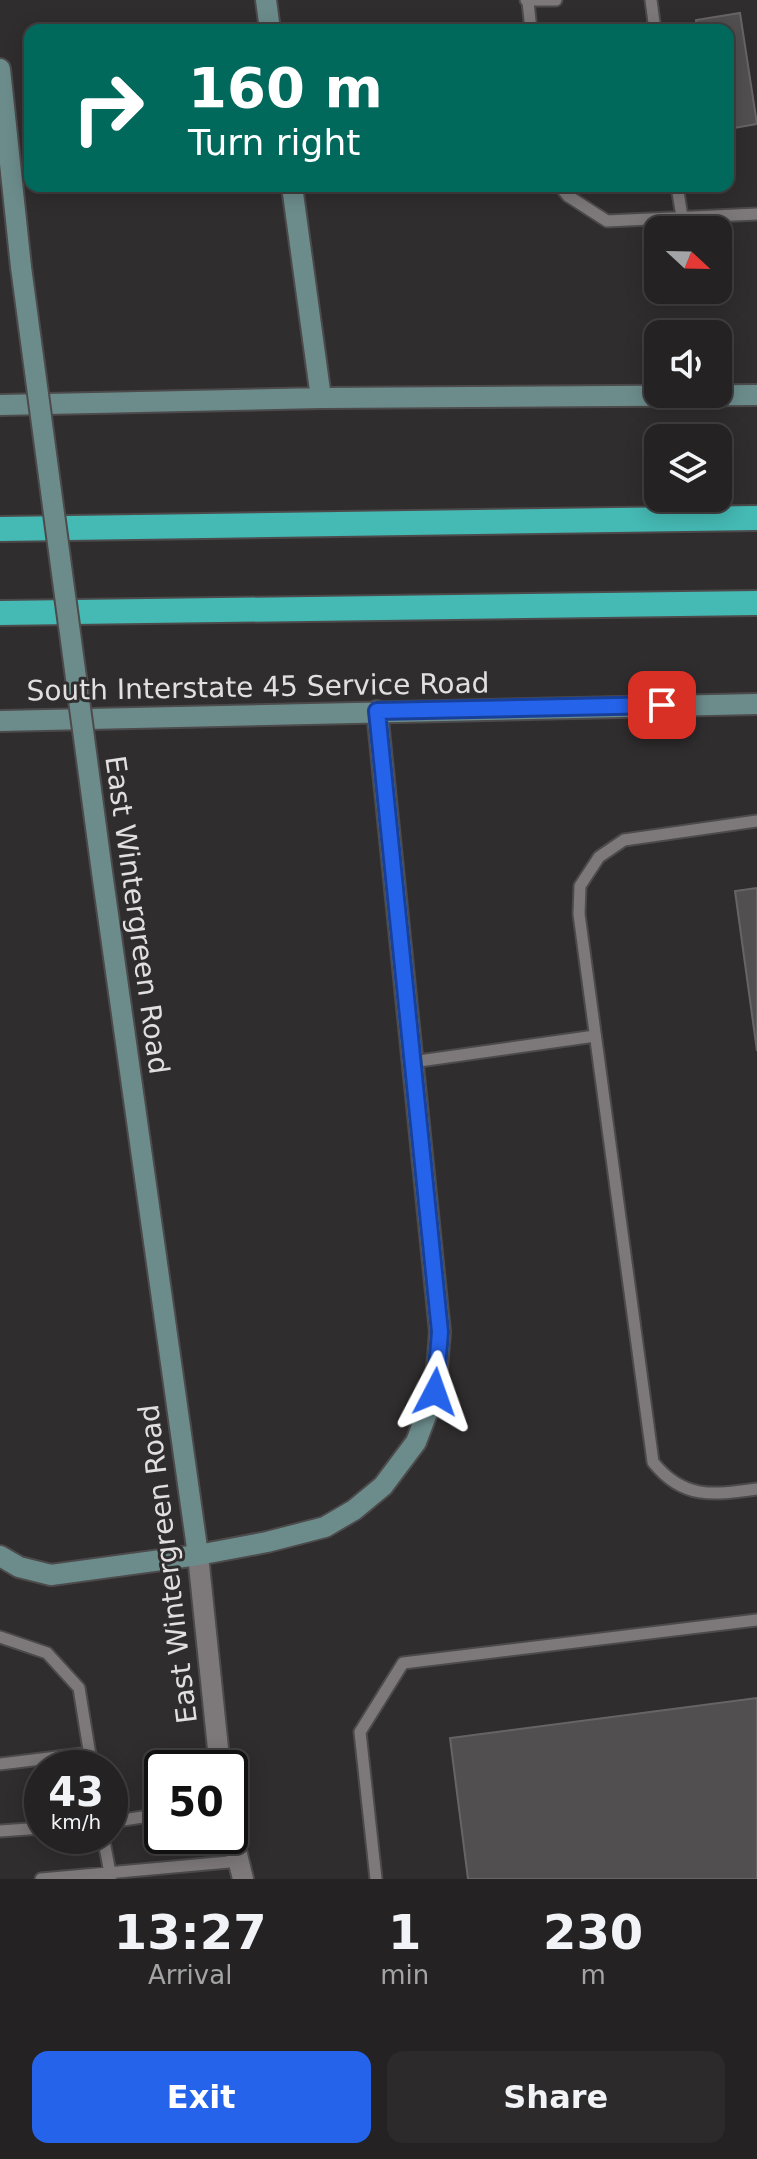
<!DOCTYPE html>
<style>
:root{--surface:#242222;--page:#2c2a2a;--text:#f1f3f6;--muted:#a3a4a5;--line:#413f40;--accent:#2563eb}
body{margin:0;font-family:"DejaVu Sans",sans-serif;background:var(--page);color:var(--text);height:100vh;display:flex;flex-direction:column;font-size:30px;white-space:nowrap}
*{box-sizing:border-box;margin:0}
p{font-size:26px;color:var(--muted)}
.icon{flex:none;width:44px;height:44px;fill:none;stroke:currentColor;stroke-width:2;stroke-linecap:round;stroke-linejoin:round}
.map{position:relative;height:1879px;overflow:hidden}
.details{display:flex;flex-direction:column;background:var(--surface);flex:1}
.details>*{flex:none}
.banner{position:absolute;left:24px;top:24px;width:710px;height:168px;border-radius:16px;box-shadow:0 4px 20px #0003,0 0 0 2px var(--line);background:#00695c;color:#fff;overflow:hidden}
.needle{width:52px;rotate:112deg}
.fabs{position:absolute;left:644px;top:216px;display:grid;gap:16px}
.fabs a{display:grid;place-items:center;width:88px;height:88px;border-radius:16px;background:var(--surface);box-shadow:0 4px 20px #0003,0 0 0 2px var(--line);font-size:40px}
.speed{position:absolute;left:24px;top:1750px;display:flex;gap:16px;font-size:40px;font-weight:700;text-align:center}
.speed>*{display:grid;place-content:center;width:104px;height:104px;border-radius:50%;background:var(--surface);box-shadow:0 4px 20px #0003,0 0 0 2px var(--line);line-height:1}
.speed small{font-size:20px;font-weight:400}
.speed .limit{border:4px solid #111;border-radius:12px;background:#fff;color:#111}
.pin{position:absolute;display:grid;place-items:center;width:68px;height:68px;color:#fff;margin:-34px;border-radius:16px;box-shadow:0 4px 12px #0006}
.me{position:absolute;width:88px;margin:-44px;rotate:4deg;stroke-linejoin:round;filter:drop-shadow(0 0 6px #0008)}
.turn{display:flex;align-items:center;gap:28px;height:168px;padding:0 32px;font-size:36px}
.turn .icon{width:104px;height:104px;stroke-width:2.5}
.turn b{display:block;font-size:56px;line-height:68px}
.eta{display:flex;justify-content:space-evenly;align-items:center;height:136px;text-align:center}
.eta b{font-size:48px;font-weight:700;line-height:56px}
.button{display:flex;gap:16px;margin-top:auto;padding:16px 32px}
.button a{flex:1;height:92px;border-radius:16px;background:var(--accent);color:#fff;font-size:32px;font-weight:700;line-height:92px;text-align:center}
.button a+a{background:var(--page);color:var(--text)}
.map>svg:first-child{display:block}
.building{fill:#524f50;stroke:#686466;stroke-width:2}
.lines{fill:none;stroke-linecap:round;stroke-linejoin:round}
.service-casing{stroke:#4c4a4b;stroke-width:15}
.tertiary-casing{stroke:#4c4a4b;stroke-width:24}
.secondary-casing{stroke:#4c4a4b;stroke-width:24}
.motorway-casing{stroke:#4c4a4b;stroke-width:28}
.service{stroke:#7d797b;stroke-width:11}
.tertiary{stroke:#7d797b;stroke-width:20}
.secondary{stroke:#6c8c8c;stroke-width:20}
.motorway{stroke:#45b9b4;stroke-width:24}
.secondary-bridge-casing{stroke:#4c4a4b;stroke-width:24;stroke-linecap:butt}
.secondary-bridge{stroke:#6c8c8c;stroke-width:20}
.route-casing{stroke:#184099;stroke-width:20}
.route{stroke:#2563eb;stroke-width:14}
.labels{text-anchor:middle;dominant-baseline:central;stroke-width:6;stroke-linejoin:round;paint-order:stroke}
.street-label{font-size:28px;fill:#e1dfe0;stroke:#302d2e}
</style>
<div class="map">
<svg width="757" height="1879" viewBox="0 0 757 1879">
<rect width="100%" height="100%" fill="#302d2e"/>
<!-- building -->
<path class="building" d="M740,13L757,124L728,129V30H697L696,20Z
M757,888V1051L735,891Z
M757,1698V1879H468L450,1738Z"/>
<g class="lines">
<defs>
<path id="service" d="M526,0H556
M651,0L655,30
M528,2L531,30
M560,186L568,196L607,221L757,214
M677,186L682,217
M757,821L624,840L599,857L580,886L579,914L653,1462C683,1500 714,1495 757,1489
M412,1062L595,1036
M0,1637L47,1653L79,1688L92,1768
M0,1764L90,1753
M110,1822L162,1814
M0,1831L42,1828
M103,1836L111,1878
M41,1879L240,1861
M376,1879L360,1732L403,1663L757,1620"/>
<path id="tertiary" d="M198,1555L220,1768
M230,1826L243,1879"/>
<path id="secondary" d="M266,0L270,30
M0,69L21,267
M292,186L321,398
M0,405L321,398L757,395
M0,721L757,704
M102,872L198,1555
M0,1556L19,1567L51,1575L198,1555L267,1542L325,1527L354,1510L383,1486L416,1442L435,1392L440,1332L377,711"/>
<path id="motorway" d="M0,529L757,518
M0,613L757,603"/>
</defs>
<!-- service casing -->
<use href="#service" class="service-casing"/>
<!-- tertiary casing -->
<use href="#tertiary" class="tertiary-casing"/>
<!-- secondary casing -->
<use href="#secondary" class="secondary-casing"/>
<!-- motorway casing -->
<use href="#motorway" class="motorway-casing"/>
<!-- service -->
<use href="#service" class="service"/>
<!-- tertiary -->
<use href="#tertiary" class="tertiary"/>
<!-- secondary -->
<use href="#secondary" class="secondary"/>
<!-- motorway -->
<use href="#motorway" class="motorway"/>
<defs>
<path id="secondary-bridge" d="M21,267L102,872"/>
</defs>
<!-- secondary-bridge casing -->
<use href="#secondary-bridge" class="secondary-bridge-casing"/>
<!-- secondary-bridge -->
<use href="#secondary-bridge" class="secondary-bridge"/>
</g>
<g class="lines">
<defs>
<path id="route" d="M435,1392L440,1332L377,711L662,705"/>
</defs>
<!-- route casing -->
<use href="#route" class="route-casing"/>
<!-- route -->
<use href="#route" class="route"/>
</g>
<g class="labels">
<!-- street labels -->
<g class="street-label">
<text transform="translate(258 687) rotate(-1)">South Interstate 45 Service Road</text>
<text transform="translate(137 915) rotate(82)">East Wintergreen Road</text>
<text transform="translate(168 1564) rotate(-97)">East Wintergreen Road</text>
</g>
</g>
</svg>
<div class="fabs">
<a><svg class="needle" viewBox="-14 -14 28 28"><path d="M0-13l5 13h-10z" fill="#e53935"/><path d="M0 13l5-13h-10z" fill="#a3a4a5"/></svg></a>
<a><svg class="icon" aria-label="sound" viewBox="0 0 24 24"><path d="M4 9h4l5-4v14l-5-4H4zM17 9q2 3 0 6"/></svg></a>
<a><svg class="icon" aria-label="layers" viewBox="0 0 24 24"><path d="M12 4l9 5-9 5-9-5zM3 14l9 5 9-5"/></svg></a>
</div>
<div class="speed"><div>43<small>km/h</small></div><div class="limit">50</div></div>
<div class="pin" style="left:662px;top:705px;background:#d93025"><svg class="icon" aria-label="arrive" viewBox="0 0 24 24"><path d="M6 21V4h12l-3 4 3 4H6"/></svg></div>
<svg class="me" style="left:435px;top:1392px" viewBox="-20 -20 40 40"><path d="M0-17L14 15 0 8-14 15z" fill="#2563eb" stroke="#fff" stroke-width="4"/></svg>
<div class="banner">
<div class="turn"><svg class="icon" aria-label="right" viewBox="0 0 24 24"><path d="M7 20v-9h11M14 6l5 5-5 5"/></svg><div><b>160 m</b>Turn right</div></div>
</div>
</div>
<section class="details">
<div class="eta">
<div><b>13:27</b><p>Arrival</p></div>
<div><b>1</b><p>min</p></div>
<div><b>230</b><p>m</p></div>
</div>
<div class="button"><a>Exit</a><a>Share</a></div>
</section>
